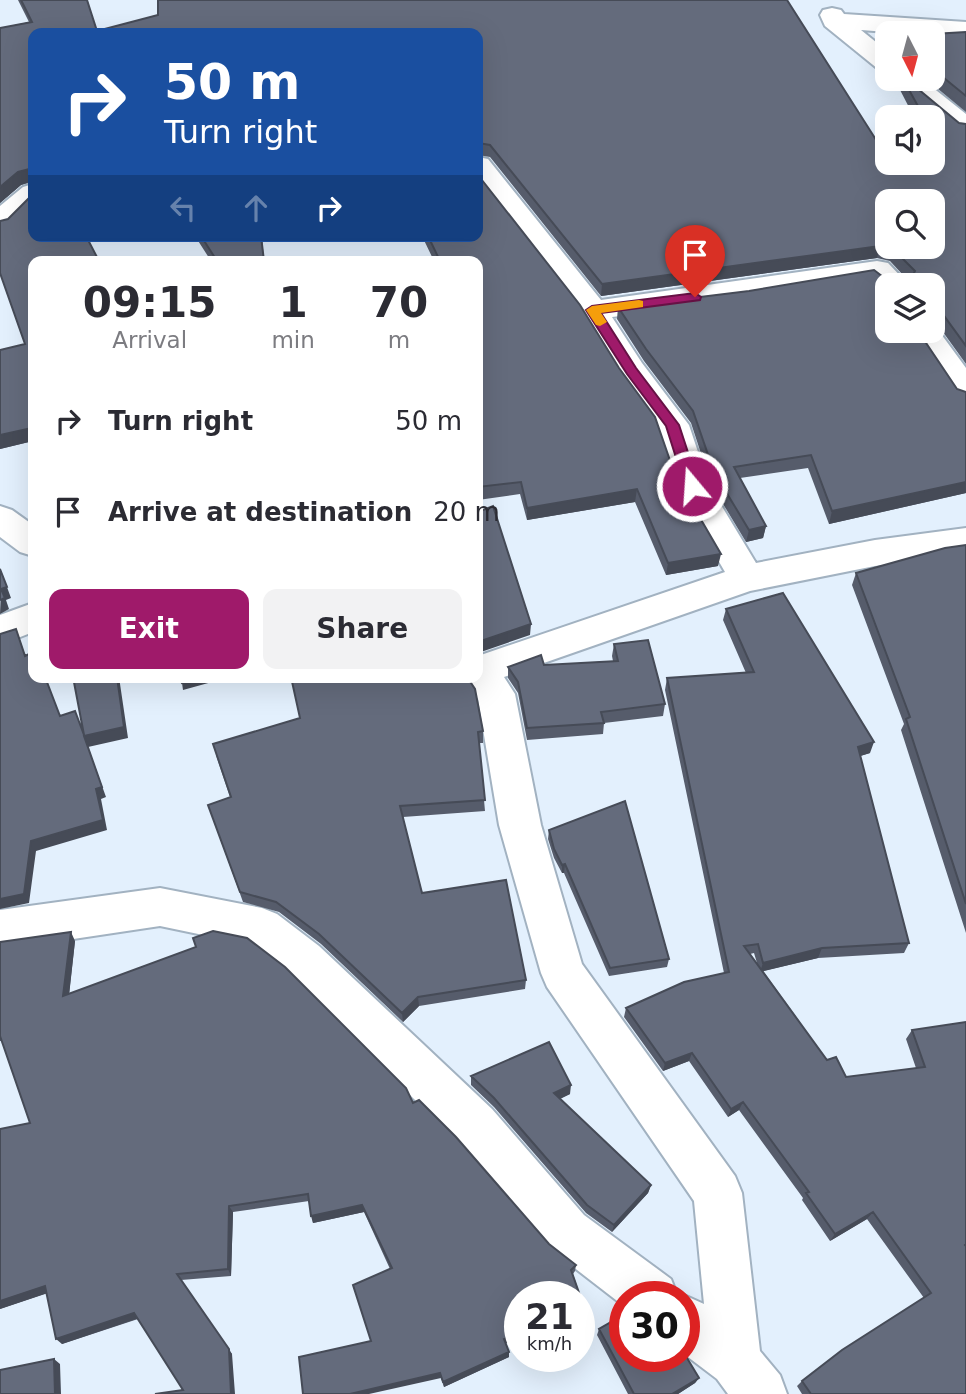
<!DOCTYPE html>
<style>
:root{--surface:#fff;--page:#f2f2f3;--text:#2b2b33;--muted:#7c7c81;--accent:#9f1a6a}
body{margin:0;font-family:"DejaVu Sans",sans-serif;background:var(--page);color:var(--text);height:100vh;display:flex;flex-direction:column;font-size:26px;white-space:nowrap}
*{box-sizing:border-box;margin:0}
p{font-size:23px;color:var(--muted)}
.icon{flex:none;width:38px;height:38px;fill:none;stroke:currentColor;stroke-width:2;stroke-linecap:round;stroke-linejoin:round}
.map{position:relative;flex:1;overflow:hidden}
.sheet{position:absolute;left:28px;top:256px;width:455px;height:427px;display:flex;flex-direction:column;background:var(--surface);border-radius:14px;box-shadow:0 7px 28px #0002}
.sheet>*{flex:none}
.top-card{position:absolute;left:28px;top:28px;width:455px;height:214px;border-radius:14px;box-shadow:0 7px 28px #0002;background:#1a4fa0;color:#fff;overflow:hidden}
.needle{width:46px;rotate:174deg}
.tools{position:absolute;left:875px;top:21px;display:grid;gap:14px}
.tools a{display:grid;place-items:center;width:70px;height:70px;border-radius:14px;background:var(--surface);box-shadow:0 7px 28px #0002;font-size:35px}
.speed{position:absolute;left:504px;top:1281px;display:flex;gap:14px;font-size:35px;font-weight:700;text-align:center}
.speed>*{display:grid;place-content:center;width:91px;height:91px;border-radius:50%;background:var(--surface);box-shadow:0 7px 28px #0002;line-height:1}
.speed small{font-size:18px;font-weight:400}
.speed .limit{border:10px solid #d22;background:#fff;color:#111}
.pin{position:absolute;display:grid;place-items:center;width:60px;height:60px;color:#fff;margin:-72px -30px;border-radius:50% 50% 50% 0;rotate:-45deg;box-shadow:0 0 7px #0007}
.pin .icon{rotate:45deg}
.me{position:absolute;width:77px;margin:-38px;rotate:342deg;stroke-linejoin:round;filter:drop-shadow(0 0 5px #0008)}
.turn{display:flex;align-items:center;gap:24px;height:147px;padding:0 21px;font-size:32px}
.turn .icon{width:91px;height:91px;stroke-width:2.5}
.turn b{display:block;font-size:49px;line-height:60px}
.lanes{display:flex;align-items:center;height:66px;padding:0 21px;background:#0003;justify-content:center;gap:35px;direction:ltr}
.lanes .off{opacity:.35}
.eta{display:flex;justify-content:space-evenly;align-items:center;height:119px;text-align:center}
.eta b{font-size:42px;font-weight:700;line-height:49px}
.cta{display:flex;gap:14px;margin-top:auto;padding:14px 21px}
.cta a{flex:1;height:80px;border-radius:14px;background:var(--accent);color:#fff;font-size:28px;font-weight:700;line-height:80px;text-align:center}
.cta a+a{background:var(--page);color:var(--text)}
ul{padding:0;list-style:none}
li{display:flex;align-items:center;gap:21px;height:91px;padding:0 21px}
li div{flex:1}
li b{display:block;font-size:26px}
li em{font-style:normal}
.map>svg:first-child{display:block}
.lines{fill:none;stroke-linecap:round;stroke-linejoin:round}
.minor-casing{stroke:#a2b2c1;stroke-width:4}
.minor{fill:#fff;fill-rule:evenodd}
.wall{fill:#565c6b;fill-rule:evenodd}
.shaded-wall{fill:#464b57}
.building{fill:#646b7c;stroke:#464b57;stroke-width:2;fill-rule:evenodd}
.route{fill:#9f1a6a;stroke:#671145;stroke-width:2}
.slow{fill:#f59e0b}
</style>
<div class="map">
<svg width="966" height="1394" viewBox="0 0 966 1394">
<rect width="100%" height="100%" fill="#e3f0fd"/>
<g class="lines">
<defs>
<path id="minor" d="M832,8L841,10L844,14L966,22V38L861,30L887,51V72L878,69L825,26L820,15L823,10Z
M893,79H922L966,114V135L956,133Z
M478,157L488,159L601,300L877,261L888,263L909,285H887V293L871,280L746,301L612,317L642,363L689,425L709,485L756,563L875,540L966,528V554L875,566L750,591L504,677L515,694L541,825L582,964L735,1176L742,1193L760,1351L780,1375L787,1394H728L717,1379L684,1354V1297H681L684,1295L704,1304L694,1201L547,987L541,973L499,825L478,699L461,677H478V656L725,572L675,486L656,428L620,379L581,316L478,184Z
M33,184V207L10,230L0,233V206L23,187Z
M933,323L966,368V403L955,400L909,331H933Z
M0,506L12,510L33,525V556L20,552L0,537Z
M33,603V632L0,645V615Z
M160,888L262,908L277,914L319,946L492,1109L584,1215L671,1279L678,1297H625V1307L550,1249L458,1143L289,974L251,945L160,926L0,950V910Z"/>
</defs>
<!-- minor casing -->
<use href="#minor" class="minor-casing"/>
<!-- minor -->
<use href="#minor" class="minor"/>
</g>
<!-- wall -->
<path class="wall" d="M18,0H87L97,31L158,15V0H787L887,157V163H891L894,168L903,163H933V117H914L898,86L899,79H906L959,123L966,124V364L935,321H933V285H887V331H918L957,389L966,392V493L829,524L808,468L740,478L766,526L763,538L746,542L711,484L691,423L644,361L617,319L618,307L749,291L874,270L891,283L893,275H903L890,261L877,258L601,296L490,157L478,155V33H33V236H86L99,261H33V441L0,449V350L25,344L0,273V221L8,219L31,196L32,182L21,185L0,203V28L29,22ZM887,201H933V247H887Z
M966,32V112L926,79H933V34Z
M195,236H262L264,261H211Z
M422,236H478L675,475L718,566L666,575L635,502L527,520L520,494L478,500V261H434Z
M966,545V933L901,730L904,724L852,585L856,573Z
M726,609L870,753L860,756L909,943L904,953L818,958L763,971L827,1060L846,1077L916,1068L906,1039L912,1030L966,1022V1394H802L797,1386L802,1381L924,1298L867,1219L830,1241L802,1200L803,1198L739,1110L728,1117L689,1061L663,1071L624,1017L626,1008L724,973L665,690L667,678L746,673L723,620ZM754,953L757,963L750,954Z
M614,644L665,704L663,716L604,723L603,734L527,740L518,693L508,678V667L613,661L612,656Z
M483,731V743H479L485,811L403,817L422,893L526,980L525,989L419,1006L403,1022L321,944L279,912L243,902L208,805L230,797L216,755Z
M549,830L669,959L667,967L609,976L564,873H562L554,858L548,839Z
M75,941L69,994L413,1103L549,1244L576,1265L575,1271L573,1274L584,1307L583,1313L520,1297V1338L506,1343L509,1352V1357L444,1387L441,1378L371,1341L390,1269L364,1212L313,1223L309,1201L233,1212L231,1276L181,1280L232,1354L183,1390L138,1319L62,1344L47,1293L0,1309L30,1123L2,1041H0V942Z
M471,1076L570,1094L560,1099L651,1185L648,1193L612,1232L586,1213L494,1107L471,1085Z
M599,1329L699,1378L695,1383L678,1394H628L597,1335Z"/>
<!-- shaded-wall -->
<path class="shaded-wall" d="M29,169L32,181L21,185L0,203V187L18,172Z
M880,246L877,258L601,296L602,284Z
M32,428L33,431V441L0,449V435Z
M966,482V493L829,524L832,511Z
M637,489L635,502L527,520V508Z
M766,526L763,538L746,542L749,530Z
M721,554L718,566L666,575L668,563Z
M0,568L11,598L6,600L9,609L0,614L1,589Z
M531,624L530,635L478,653V642Z
M117,677H119L128,738L88,747L106,797L101,799L107,830L36,851L29,903L0,909V899L31,841L75,711L85,736Z
M204,677H230L183,690L182,683Z
M874,742L870,753L854,758L858,747Z
M565,864L564,873H562V865Z
M71,932L75,941L68,1005L63,996Z
M822,948L818,958L760,972L763,963Z
M418,997L419,1006L403,1022L402,1013Z
M692,1053L689,1061L663,1071L665,1063Z
M571,1085L570,1094L553,1102L554,1093Z
M743,1102L739,1110L728,1117L731,1109Z
M651,1185L648,1193L612,1232L614,1225Z
M362,1205L364,1212L313,1223L311,1216Z
M229,1206L233,1212L231,1276L228,1269Z
M873,1212L867,1219L830,1241L835,1234Z
M177,1274L232,1354L235,1394H231Z
M45,1286L51,1292L0,1309V1301Z
M584,1307L583,1313L579,1314V1309Z
M134,1313L139,1318L62,1344L56,1339Z
M520,1333V1338L504,1344V1339Z
M509,1352V1357L444,1387L443,1382Z
M54,1359L60,1364L61,1394H55Z
M440,1373L441,1378L369,1394H350Z
M699,1378L695,1383L678,1394H672Z"/>
<!-- building -->
<path class="building" d="M21,0H87L97,31L158,15V0H787L887,157V163H891L894,168L903,163H933V146L938,143L933,134V117H924L903,79H906L959,123L966,124V346L939,309L935,308L934,316H933V285H887V331H918L957,389L966,392V482L832,511L811,455L734,467L766,526L749,530L714,472L693,411L646,349L618,307L749,291L874,270L891,283L893,275H913L915,271L893,249L880,246L602,284L490,145L478,143V33H33V236H86L99,261H33V436L32,428L0,435V350L25,344L0,273V221L8,219L31,196L32,171L29,169L18,172L0,187V28L32,22ZM887,201H933V247H887Z
M966,32V96L933,69V34Z
M478,175L580,305L619,368L655,417L675,475L721,554L668,563L637,489L527,508L521,482L478,487V261H440L428,236H478Z
M201,236H261L264,261H217Z
M493,506L531,624L478,642V512Z
M966,545V904L906,719L910,717L856,573L945,548Z
M0,569L7,587L1,589L5,598L0,600Z
M783,593L874,742L858,747L909,943L822,948L763,963L758,944L744,946L827,1060L836,1057L846,1077L925,1067L912,1030L966,1022V1244L965,1245L966,1246V1394H811L802,1381L842,1350L931,1293L873,1212L835,1234L806,1193L809,1192L743,1102L731,1109L692,1053L665,1063L626,1008L684,982L729,972L667,678L754,672L726,609Z
M16,629L25,656L33,652V677H45L60,716L75,711L84,735L73,677H117L124,727L84,736L102,787L96,789L103,820L31,841L24,894L0,899V634Z
M648,640L665,704L601,712L604,723L527,728L518,682L508,667L541,655L544,665L618,661L614,644Z
M179,677H204L182,683Z
M291,677H467L475,689L483,731L478,732L485,800L400,806L422,893L506,880L526,980L418,997L402,1013L319,934L276,902L240,892L208,805L231,797L213,744L300,718Z
M625,801L669,959L610,968L565,864L562,865L554,849L549,830Z
M213,931L247,938L285,967L406,1088L413,1103L419,1100L456,1137L549,1244L576,1265L571,1270L584,1307L579,1309V1297H520V1333L504,1339L509,1352L443,1382L440,1373L350,1394H303L299,1357L371,1341L353,1285L392,1268L362,1205L311,1216L308,1194L229,1206L228,1269L177,1274L229,1349L231,1394H155L183,1390L134,1313L56,1339L45,1286L0,1301V1129L30,1123L0,1036V942L71,932L63,996L196,947L193,938Z
M549,1042L571,1085L554,1093L651,1185L614,1225L587,1205L494,1098L471,1076Z
M625,1314V1356H684V1353L699,1378L672,1394H634L599,1329Z
M54,1359L55,1394H0V1370Z"/>
<!-- route -->
<path class="route" d="M695,293L701,297L700,300L601,313L636,368L679,425L699,486L692,491L685,486L666,426L627,374L586,310L592,306Z"/>
<!-- slow -->
<path class="slow" d="M639,300L643,301V307L601,313L607,322L600,326L596,325L586,310L592,306Z"/>
</svg>
<div class="tools">
<a><svg class="needle" viewBox="-14 -14 28 28"><path d="M0-13l5 13h-10z" fill="#e53935"/><path d="M0 13l5-13h-10z" fill="#7c7c81"/></svg></a>
<a><svg class="icon" aria-label="sound" viewBox="0 0 24 24"><path d="M4 9h4l5-4v14l-5-4H4zM17 9q2 3 0 6"/></svg></a>
<a><svg class="icon" aria-label="search" viewBox="0 0 24 24"><circle cx="10" cy="10" r="6"/><path d="M15 15l6 6"/></svg></a>
<a><svg class="icon" aria-label="layers" viewBox="0 0 24 24"><path d="M12 4l9 5-9 5-9-5zM3 14l9 5 9-5"/></svg></a>
</div>
<div class="speed"><div>21<small>km/h</small></div><div class="limit">30</div></div>
<div class="pin" style="left:695px;top:297px;background:#d93025"><svg class="icon" aria-label="arrive" viewBox="0 0 24 24"><path d="M6 21V4h12l-3 4 3 4H6"/></svg></div>
<svg class="me" style="left:692px;top:486px" viewBox="-20 -20 40 40"><circle r="17" fill="#9f1a6a" stroke="#fff" stroke-width="3"/><path d="M0-11L8 9 0 5-8 9z" fill="#fff"/></svg>
<div class="top-card">
<div class="turn"><svg class="icon" aria-label="right" viewBox="0 0 24 24"><path d="M7 20v-9h11M14 6l5 5-5 5"/></svg><div><b>50 m</b>Turn right</div></div>
<div class="lanes"><svg class="icon off" aria-label="left" viewBox="0 0 24 24"><path d="M17 20v-9H6M10 6l-5 5 5 5"/></svg><svg class="icon off" aria-label="ahead" viewBox="0 0 24 24"><path d="M12 20V5M6 11l6-6 6 6"/></svg><svg class="icon" aria-label="right" viewBox="0 0 24 24"><path d="M7 20v-9h11M14 6l5 5-5 5"/></svg></div>
</div>
<section class="sheet">
<div class="eta">
<div><b>09:15</b><p>Arrival</p></div>
<div><b>1</b><p>min</p></div>
<div><b>70</b><p>m</p></div>
</div>
<ul>
<li><svg class="icon" aria-label="right" viewBox="0 0 24 24"><path d="M7 20v-9h11M14 6l5 5-5 5"/></svg><div><b>Turn right</b></div><em>50 m</em></li>
<li><svg class="icon" aria-label="arrive" viewBox="0 0 24 24"><path d="M6 21V4h12l-3 4 3 4H6"/></svg><div><b>Arrive at destination</b></div><em>20 m</em></li>
</ul>
<div class="cta"><a>Exit</a><a>Share</a></div>
</section>
</div>
